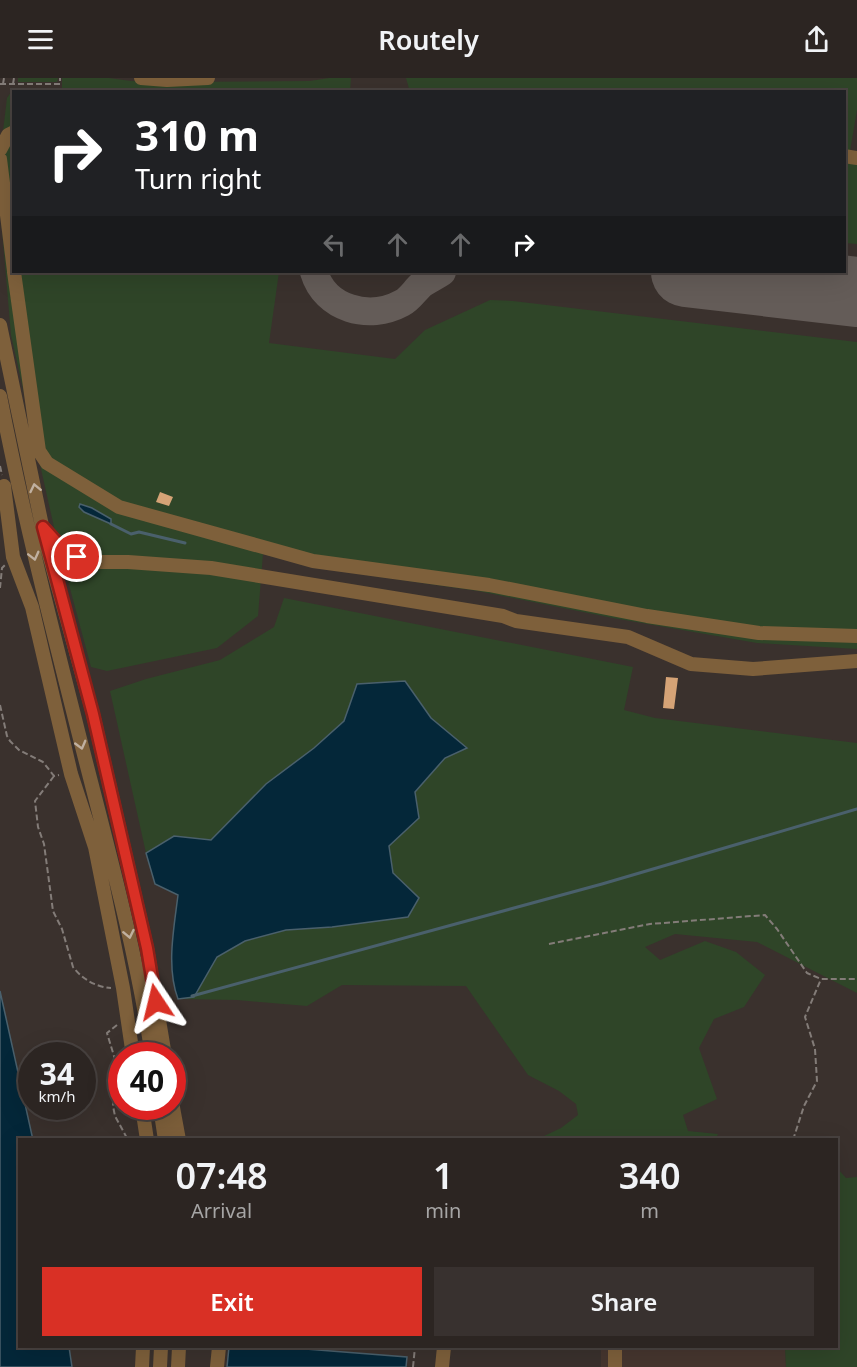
<!DOCTYPE html>
<style>
:root{--surface:#2c2522;--page:#38312f;--text:#f1f3f6;--muted:#a6a5a5;--line:#484240;--accent:#d93025}
body{margin:0;font-family:"Noto Sans",sans-serif;background:var(--page);color:var(--text);height:100vh;display:flex;flex-direction:column;font-size:22px;white-space:nowrap}
*{box-sizing:border-box;margin:0}
p{font-size:20px;color:var(--muted)}
.icon{flex:none;width:33px;height:33px;fill:none;stroke:currentColor;stroke-width:2;stroke-linecap:round;stroke-linejoin:round}
.map{position:relative;flex:1;overflow:hidden}
.drawer{position:absolute;left:18px;top:1060px;width:820px;height:210px;display:flex;flex-direction:column;background:var(--surface);border-radius:0px;box-shadow:0 6px 24px #0002,0 0 0 2px var(--line)}
.drawer>*{flex:none}
.banner{position:absolute;left:12px;top:12px;width:834px;height:183px;border-radius:0px;box-shadow:0 6px 24px #0002,0 0 0 2px var(--line);background:#202124;color:#fff;overflow:hidden}
.speed{position:absolute;left:18px;top:964px;display:flex;gap:12px;font-size:30px;font-weight:700;text-align:center}
.speed>*{display:grid;place-content:center;width:78px;height:78px;border-radius:50%;background:var(--surface);box-shadow:0 6px 24px #0002,0 0 0 2px var(--line);line-height:1}
.speed small{font-size:15px;font-weight:400}
.speed .limit{border:9px solid #d22;background:#fff;color:#111}
.pin{position:absolute;display:grid;place-items:center;width:51px;height:51px;color:#fff;margin:-26px;border:3px solid #fff;border-radius:50%;box-shadow:0 2px 6px #0007}
.me{position:absolute;width:66px;margin:-33px;rotate:350deg;stroke-linejoin:round;filter:drop-shadow(0 0 4px #0008)}
.turn{display:flex;align-items:center;gap:21px;height:126px;padding:0 24px;font-size:27px}
.turn .icon{width:78px;height:78px;stroke-width:2.5}
.turn b{display:block;font-size:42px;line-height:51px}
.lanes{display:flex;align-items:center;height:57px;padding:0 24px;background:#0003;justify-content:center;gap:30px;direction:ltr}
.lanes .off{opacity:.35}
.eta{display:flex;justify-content:space-evenly;align-items:center;height:102px;text-align:center}
.eta b{font-size:36px;font-weight:600;line-height:42px}
.cta{display:flex;gap:12px;margin-top:auto;padding:12px 24px}
.cta a{flex:1;height:69px;border-radius:0px;background:var(--accent);color:#fff;font-size:24px;font-weight:600;line-height:69px;text-align:center}
.cta a+a{background:var(--page);color:var(--text)}
header{display:flex;justify-content:space-between;align-items:center;height:78px;padding:0 24px;background:var(--surface);font-size:27px;font-weight:600}
.map>svg:first-child{display:block}
.built{fill:#46362f}
.green{fill:#2f4528}
.water{fill:#042739;stroke:#4a606c;stroke-width:1.5}
.lines{fill:none;stroke-linecap:round;stroke-linejoin:round}
.stream{stroke:#4a606c;stroke-width:3}
.taxiway{stroke:#645c58;stroke-width:28}
.runway{stroke:#645c58;stroke-width:70}
.building{fill:#d5a376}
.path{stroke:#837c78;stroke-width:2;stroke-dasharray:6 3;stroke-linecap:butt}
.minor{stroke:#7e603b;stroke-width:14}
.oneway{stroke:#c0b0a0}
.route-casing{stroke:#8d1f18;stroke-width:15}
.route{stroke:#d93025;stroke-width:10}
</style>
<header><svg class="icon" aria-label="menu" viewBox="0 0 24 24"><path d="M4 6h16M4 12h16M4 18h16"/></svg>Routely<svg class="icon" aria-label="share" viewBox="0 0 24 24"><path d="M12 15V3M7 8l5-5 5 5M5 13v7h14v-7"/></svg></header>
<div class="map">
<svg width="857" height="1289" viewBox="0 0 857 1289">
<rect width="100%" height="100%" fill="#3a312d"/>
<!-- built -->
<path class="built" d="M601,1269H785L786,1289H601Z"/>
<!-- green -->
<path class="green" d="M18,0H58L57,4H18Z
M62,0H109L131,3L168,4L310,3L329,0H351L350,14L62,10Z
M406,0H857V32L850,73L845,72L844,14H410Z
M13,11L60,13L14,14V194H279L269,265L395,281L425,252L490,222L513,223L857,264V571L757,565L613,540L478,513L311,489L263,476L258,538L217,570L107,593L91,589L56,458L11,257L0,128V78L7,20Z
M844,82L857,83V166L845,165Z
M284,520L633,589L624,632L655,640L857,665V915L757,864L675,856L645,869L660,882L705,863L736,874L765,897L744,929L714,941L699,970L717,1021L683,1037L688,1053L718,1056L715,1062H542L544,1058L561,1050L578,1037L576,1026L559,1013L528,997L466,908L342,907L307,928L237,922L178,921L194,919L217,879L245,863L286,852L332,849L419,820L393,795L389,768L419,740L414,714L445,680L466,669L431,640L405,603L357,606L344,643L314,670L266,706L211,762L174,758L146,775L110,613L146,601L220,582L274,549Z
M837,1090L846,1100L857,1099V1289H786L785,1269H837Z"/>
<!-- water -->
<path class="water" d="M80,426L92,430L111,441V446L84,434L79,429Z
M405,603L431,640L467,670L445,680L415,714L419,740L389,768L393,795L419,820L408,839L332,849L286,852L245,863L217,879L194,919L178,921C166,889 174,850 178,817L155,806L146,775L174,758L211,762L266,706L314,670L344,643L357,606Z
M0,913L33,1062H20V1269H69L72,1289H0Z
M229,1269H280L407,1279L406,1289H227Z"/>
<g class="lines">
<!-- stream -->
<path class="stream" d="M111,446L131,456L139,454L185,465
M192,918L602,806L857,731"/>
<!-- taxiway -->
<path class="taxiway" d="M314,194C325,231 369,243 402,225C410,221 415,212 422,206C428,202 436,198 442,194"/>
<!-- runway -->
<path class="runway" d="M686,194L857,214"/>
</g>
<!-- building -->
<path class="building" d="M160,414L173,419L169,428L156,424Z
M666,599L678,600L674,631L663,630Z"/>
<g class="lines">
<!-- path -->
<path class="path" d="M0,6H60V0
M3,6L4,0
M13,6L14,0
M0,388L2,397
M0,510L2,490L5,487
M0,627L7,658L10,663L19,672L43,684L54,698L59,697
M54,698L35,723L38,749L44,766L53,833L62,851L73,889C82,901 96,909 111,910
M549,866L650,846L765,837L777,851L807,895L821,901H857
M117,947L107,955L117,988L113,1028L115,1038L128,1062
M793,1062L804,1028L817,1003L815,971L805,939L821,901
M413,1289L415,1269"/>
<!-- minor -->
<path class="minor" d="M141,0L167,2L208,0
M0,72L8,57L14,54
M844,78L857,80
M0,81L14,193
M14,194L39,373L47,385L119,429L313,483L489,507L647,538L759,555L857,558
M0,247L45,462L93,636L147,870L165,978
M0,318C21,427 48,534 75,641C103,753 135,864 152,978
M4,408L13,479L32,529L71,696L95,769L123,910L133,978
M43,449L63,471L95,484H128L211,490L503,538L516,543L628,559L691,586L753,591L857,583
M172,1024L179,1062
M142,1029L147,1062
M160,1029L165,1062
M142,1289L143,1269
M160,1289L161,1269
M178,1289L179,1269
M217,1289L219,1269
M442,1289L444,1269
M615,1289V1269"/>
</g>
<!-- one-way arrows -->
<defs><path id="oneway-chevron" d="M-2-3.5L2.5 0L-2 3.5" fill="none" stroke-width="1.6" stroke-linecap="round" stroke-linejoin="round" transform="scale(1.5)"/></defs>
<g class="oneway">
<use href="#oneway-chevron" transform="translate(35 410) rotate(-102)"/>
<use href="#oneway-chevron" transform="translate(34 478) rotate(76)"/>
<use href="#oneway-chevron" transform="translate(81 667) rotate(75)"/>
<use href="#oneway-chevron" transform="translate(129 856) rotate(78)"/>
</g>
<g class="lines">
<defs>
<path id="route" d="M77,479L63,471L43,449L93,636L147,870L156,924"/>
</defs>
<!-- route casing -->
<use href="#route" class="route-casing"/>
<!-- route -->
<use href="#route" class="route"/>
</g>
</svg>
<div class="speed"><div>34<small>km/h</small></div><div class="limit">40</div></div>
<div class="pin" style="left:77px;top:479px;background:#d93025"><svg class="icon" aria-label="arrive" viewBox="0 0 24 24"><path d="M6 21V4h12l-3 4 3 4H6"/></svg></div>
<svg class="me" style="left:156px;top:924px" viewBox="-20 -20 40 40"><path d="M0-17L14 15 0 8-14 15z" fill="#d93025" stroke="#fff" stroke-width="4"/></svg>
<div class="banner">
<div class="turn"><svg class="icon" aria-label="right" viewBox="0 0 24 24"><path d="M7 20v-9h11M14 6l5 5-5 5"/></svg><div><b>310 m</b>Turn right</div></div>
<div class="lanes"><svg class="icon off" aria-label="left" viewBox="0 0 24 24"><path d="M17 20v-9H6M10 6l-5 5 5 5"/></svg><svg class="icon off" aria-label="ahead" viewBox="0 0 24 24"><path d="M12 20V5M6 11l6-6 6 6"/></svg><svg class="icon off" aria-label="ahead" viewBox="0 0 24 24"><path d="M12 20V5M6 11l6-6 6 6"/></svg><svg class="icon" aria-label="right" viewBox="0 0 24 24"><path d="M7 20v-9h11M14 6l5 5-5 5"/></svg></div>
</div>
<section class="drawer">
<div class="eta">
<div><b>07:48</b><p>Arrival</p></div>
<div><b>1</b><p>min</p></div>
<div><b>340</b><p>m</p></div>
</div>
<div class="cta"><a>Exit</a><a>Share</a></div>
</section>
</div>
